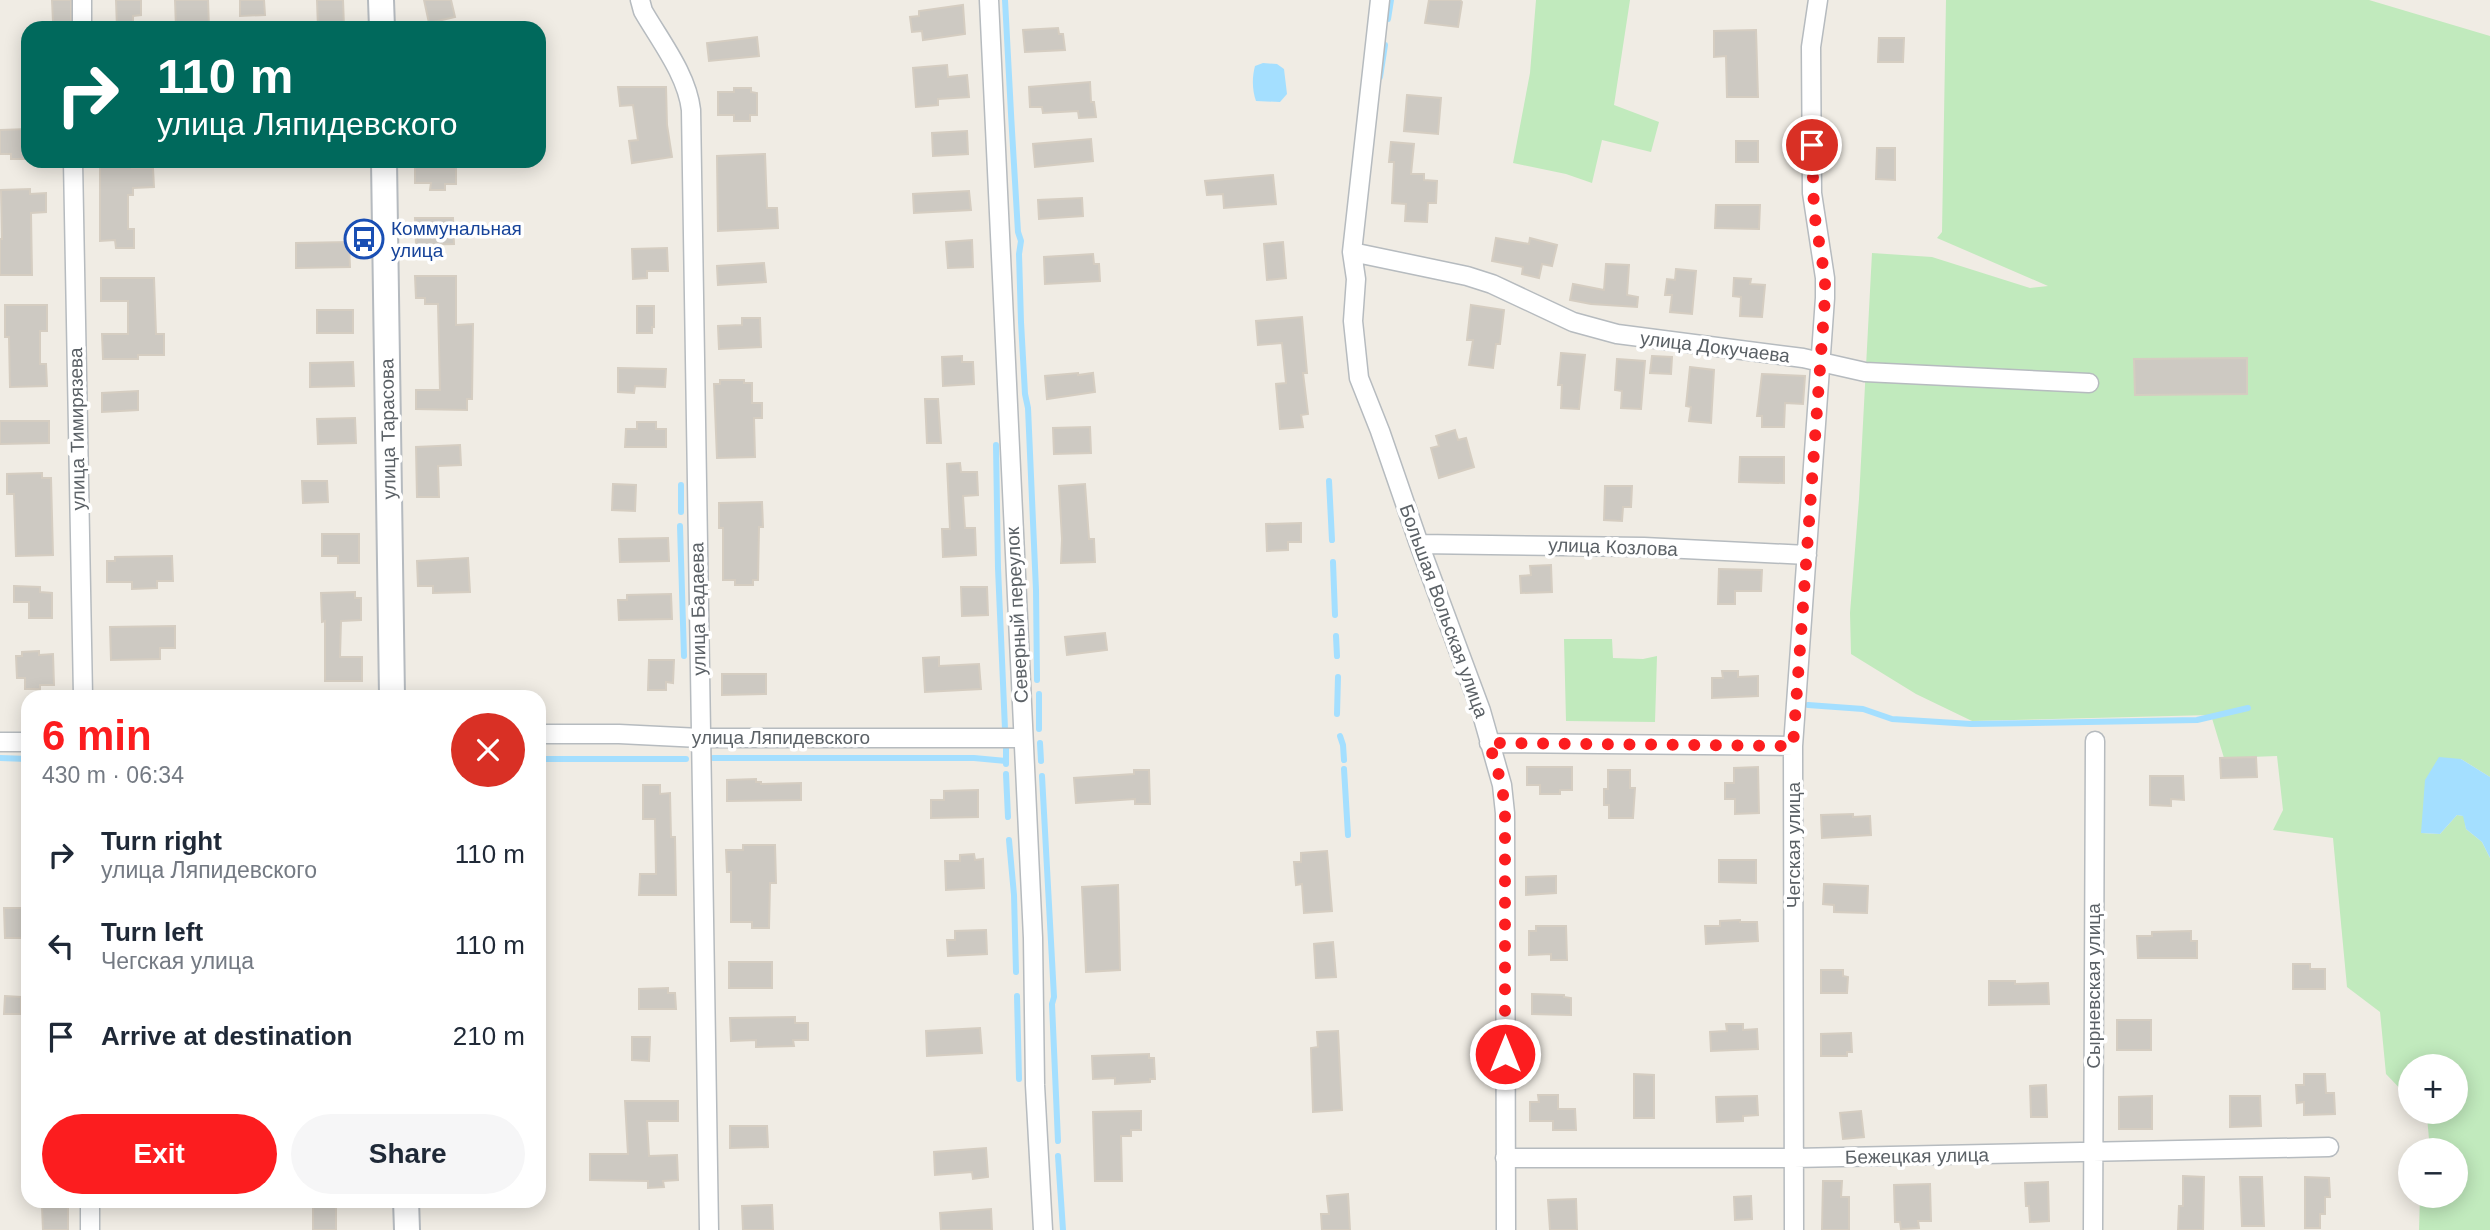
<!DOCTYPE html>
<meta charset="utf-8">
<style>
:root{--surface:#fff;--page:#f6f6f7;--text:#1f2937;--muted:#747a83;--accent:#fc1d1f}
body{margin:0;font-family:Arial,sans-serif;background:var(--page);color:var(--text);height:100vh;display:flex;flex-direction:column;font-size:26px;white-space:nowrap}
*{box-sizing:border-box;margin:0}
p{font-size:23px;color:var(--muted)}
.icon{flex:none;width:38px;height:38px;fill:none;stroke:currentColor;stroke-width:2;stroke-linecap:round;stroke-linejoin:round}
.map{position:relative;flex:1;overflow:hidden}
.details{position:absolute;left:21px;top:690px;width:525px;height:518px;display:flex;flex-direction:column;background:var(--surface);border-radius:21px;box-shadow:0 4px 18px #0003}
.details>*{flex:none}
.top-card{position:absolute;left:21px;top:21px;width:525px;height:147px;border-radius:21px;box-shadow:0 4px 18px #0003;background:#00695c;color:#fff;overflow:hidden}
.controls{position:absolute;left:2398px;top:1054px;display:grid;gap:14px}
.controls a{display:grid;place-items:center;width:70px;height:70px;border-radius:50%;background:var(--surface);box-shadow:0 4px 18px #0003;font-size:35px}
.pin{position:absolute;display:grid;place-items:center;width:60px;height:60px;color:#fff;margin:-30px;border:4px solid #fff;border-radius:50%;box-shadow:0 2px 7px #0007}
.me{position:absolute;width:77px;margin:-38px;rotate:0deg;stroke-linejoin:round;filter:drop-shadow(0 0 5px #0008)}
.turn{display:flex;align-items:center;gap:24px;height:147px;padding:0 21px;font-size:32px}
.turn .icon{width:91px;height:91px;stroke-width:2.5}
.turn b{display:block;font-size:49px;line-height:60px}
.round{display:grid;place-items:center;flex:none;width:74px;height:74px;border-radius:37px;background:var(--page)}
.summary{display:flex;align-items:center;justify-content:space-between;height:119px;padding:0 21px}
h1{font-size:42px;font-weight:700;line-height:52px;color:var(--accent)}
.cta{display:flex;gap:14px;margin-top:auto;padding:14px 21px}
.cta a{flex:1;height:80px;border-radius:42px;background:var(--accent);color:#fff;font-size:28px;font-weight:700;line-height:80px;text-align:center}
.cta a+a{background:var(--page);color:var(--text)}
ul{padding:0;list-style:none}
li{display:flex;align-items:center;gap:21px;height:91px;padding:0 21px}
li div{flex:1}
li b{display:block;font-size:26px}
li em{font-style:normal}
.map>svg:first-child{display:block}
.green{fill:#c1eabd}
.water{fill:#a4dfff}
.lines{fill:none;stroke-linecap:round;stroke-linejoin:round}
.stream{stroke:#a4dfff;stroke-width:6}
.building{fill:#cdc9c2;stroke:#d5cdc1;stroke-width:2}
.street-casing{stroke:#b6bbbf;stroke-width:21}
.secondary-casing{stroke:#b5babf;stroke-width:28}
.street{stroke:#fff;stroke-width:18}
.secondary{stroke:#fff;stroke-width:24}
.route{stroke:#fc1d1f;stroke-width:12;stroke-dasharray:0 21.6}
.labels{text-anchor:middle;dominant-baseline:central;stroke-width:7;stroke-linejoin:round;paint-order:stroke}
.transit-label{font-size:19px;fill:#164399;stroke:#fff;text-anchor:start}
.street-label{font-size:19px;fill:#5b6166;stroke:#fff}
</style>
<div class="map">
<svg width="2490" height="1230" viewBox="0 0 2490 1230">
<rect width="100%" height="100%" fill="#f0ece4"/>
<!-- green -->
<path class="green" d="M1536,0H1630L1614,105L1659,122L1651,152L1602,140L1592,183L1566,174L1513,163L1530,73Z
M1946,0H2369L2490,36V777L2461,759L2421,833L2440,834L2457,815L2464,816L2466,829L2482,842L2490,858V1230H2419L2420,1195H2455V1150H2430L2427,1117L2421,1111H2455V1066H2410V1099L2386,1074L2380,1012L2347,987L2333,838L2273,830L2283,810L2277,756L2224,758L2211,715L1972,721L1916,694L1851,654L1850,613L1859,499L1872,253L1932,257L2030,288L2048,286L1937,238L1942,232Z
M1564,639H1612L1613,658L1643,659L1657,656L1655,722L1566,721Z"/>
<!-- water -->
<path class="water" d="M1263,63L1277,64L1284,69L1287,94L1280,102L1256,101C1252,90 1252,77 1255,66Z
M2439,757L2461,759L2490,777V858L2482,842L2466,829L2463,816L2457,815L2440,834L2421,833L2425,780Z"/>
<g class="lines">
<!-- stream -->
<path class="stream" d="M1005,0C1009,77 1013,155 1018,232L1021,241L1019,254L1021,322L1025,394L1028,408L1036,590L1037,680
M1388,19L1391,0
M1380,77L1385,45
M996,445L998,568L1005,729
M1329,481L1332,540
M681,512V485
M680,526L684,656
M1333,562L1335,615
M1336,636L1337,656
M1808,705L1863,709L1892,719L1971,724L2197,720L2248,708
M1337,714L1338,677
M1039,729V694
M1340,736L1343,745L1344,760
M1040,743L1041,761
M1006,747V764
M0,758L28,759
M713,758H974L1006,761
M539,759H686
M1344,769L1348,835
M1006,774L1008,817
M1042,776L1054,997L1052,1004L1058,1141
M1009,840L1014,895L1016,972
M1017,996L1019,1079
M1058,1156L1063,1230"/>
</g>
<!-- building -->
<path class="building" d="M52,0H71V28H57L56,22H53Z
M116,0H141V15L133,16V28H117Z
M175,0H208L209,28H176Z
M240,0H264L265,15L240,16Z
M317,0H343L344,27L318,28Z
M424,0H451L455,17L429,23Z
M1429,0H1460L1462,2L1458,27L1425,23Z
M963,5L965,34L923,40L922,31L912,32L910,17L919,16V11Z
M1058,28L1059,34H1063L1065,50L1025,52L1023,30Z
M1756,30L1758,97H1727L1726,56L1714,57V31Z
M757,37L759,56L709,61L707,43Z
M1879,38H1904L1903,62H1878Z
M947,65L948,77L967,75L969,97L938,99V105L916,107L913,68Z
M1090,82L1091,102H1094L1096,117L1079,118L1078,111L1043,113L1042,107H1030L1029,87Z
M618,87H666L667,125L672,157L632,163L629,141L638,140L633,105L620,106Z
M734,88H751V92L757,93V115H750V121H734V115H718V92H734Z
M1407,95L1441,98L1438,134L1404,131Z
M28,129V159H11V154H0V130Z
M967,131L968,154L933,156L932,133Z
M1091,139L1093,161L1035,167L1033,144Z
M1736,141H1758V162H1736Z
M1391,142L1414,144L1411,174H1424V180L1437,181L1436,203H1428L1427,222L1405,221L1406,204L1392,203L1394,162H1389Z
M1877,148H1895V180L1876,179Z
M765,154L767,208H777L778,228L718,231L717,156Z
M415,164H456V184H445V190H430L431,183H415Z
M100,165H132V168H153L154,187L133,188V195H128V229H134V248H116L115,240L100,241Z
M1273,175L1276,204L1224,208L1223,194L1207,195L1205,181Z
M30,189V194L46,193V212L31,213L32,275H0V239H2L1,190Z
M969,191L971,210L914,213L913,194Z
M1082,198L1083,216L1039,219L1038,200Z
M1716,205H1760L1759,229L1715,228Z
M415,218H453L454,244L416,245Z
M1496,238L1529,244L1530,238L1557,245L1552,266L1542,264L1539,278L1522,274L1523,267L1492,261Z
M972,240L973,267L948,268L946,242Z
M349,242L350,267L296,268V243Z
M1283,242L1286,278L1267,280L1264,244Z
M667,248L668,271H647V278L633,279L632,249Z
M1093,254L1094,264H1099L1100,281L1045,284L1044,257Z
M764,263L766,282L718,285L717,266Z
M1606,264L1629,265L1627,295L1638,297L1637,307L1591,304L1570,300L1573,284L1604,290Z
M1676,269L1696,271L1692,314L1670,312L1672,295H1665L1667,279L1675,280Z
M415,276H456V325L473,324L472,399H467V410L416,409V390H440L438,304H425V298H416Z
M101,278H154L156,334H164V355H138V359H103L102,334H128V301H101Z
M1734,278L1751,279L1750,284L1765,285L1762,317L1740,316L1741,297L1733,296Z
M5,305H47V331H40V364H46L47,386L10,387L9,337H5Z
M1471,305L1504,310L1500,344H1496L1493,368L1469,365L1473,340H1467Z
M637,306H654V327H652V333H637Z
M317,310H353V333H317Z
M1302,317L1307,373H1303L1308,414L1301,415L1303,427L1280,429L1276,384L1286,383L1282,343L1258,345L1256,321Z
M742,318H760L761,347L719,349L718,326L742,325Z
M1561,353L1585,355L1579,409L1561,408L1562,385H1558Z
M962,356V362H973L974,384L943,386L942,357Z
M1652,356L1672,357L1671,374L1650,373Z
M2247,358V394L2135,395L2134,359Z
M1617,359L1645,361L1641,409L1621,408L1622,391L1615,390Z
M353,362L354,386L310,387V363Z
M1690,367L1714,370L1711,423L1689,421L1691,407L1686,406Z
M618,368L666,369L665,387L635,386L634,393L618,392Z
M1078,373V375L1093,373L1095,392L1047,399L1045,376Z
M1762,374L1805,376L1803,404L1785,403L1784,427H1762V416H1757Z
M720,380H744V383H752V403H762V418H754L755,457L717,458L714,384H720Z
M138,391V410L102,412V393Z
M925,399H938L941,443H927Z
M355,418L356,443L318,444L317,419Z
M0,421H49V443L0,444Z
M637,422H656V429H666V447H625L626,429H637Z
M1090,427L1091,453L1054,454L1053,428Z
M1455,430L1458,440L1466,438L1474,467L1439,478L1431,448L1439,446L1436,436Z
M460,445L461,465L438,466L439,497H417L416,447Z
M1740,457H1784V483L1739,482Z
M960,463L961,472H977L978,495L963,496L965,528H975L976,555L943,557L942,529H950L947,464Z
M42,473V478H51L53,555L16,556L14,494H7V474Z
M302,481H327L328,502L303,503Z
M613,484L636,485L635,511L612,510Z
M1085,484L1089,539H1094L1095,562L1061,563L1062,539L1059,486Z
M1605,486H1632L1631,507H1623L1622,521L1604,520Z
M762,502L763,527H759L758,580H753V585H735V580H723V528H719V503Z
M1301,523V542H1288V550L1267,551L1266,524Z
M322,534H359V563H338V556H322Z
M668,538L669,561L620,562L619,539Z
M172,556L173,581H157V588L132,589V582H107V561H115V557Z
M468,558L470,592L433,593V586H418L417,561Z
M1551,565L1552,592L1521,593L1520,576L1531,575L1530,566Z
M1719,569L1762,570L1761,591H1735V604H1718Z
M14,586L40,587V592L52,593V618H29V602H14Z
M961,587H987L988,615L962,616Z
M355,592V598H361V620L341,621L340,657H362V681H325V621L322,622L321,593Z
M671,594L672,619L619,620L618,600H627V595Z
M175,626V648H160V659L111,660L110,627Z
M1105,633L1107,650L1067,655L1065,637Z
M39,651V655L53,654L54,685H40V689H25V678H17L16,656H22V652Z
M939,657V666L979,664L981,689L925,692L923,658Z
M649,660H674L673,683L666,682V690H648Z
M1722,671H1738V677L1758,676V696L1712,698V678H1723Z
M722,674H766V694L722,695Z
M2256,757L2257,777L2221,778L2220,758Z
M1527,767H1572V790H1560V794H1540V785H1527Z
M1758,767L1759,813L1735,814V799H1725V783H1734V768Z
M1134,770H1149L1150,804H1135V799L1076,803L1074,778L1134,774Z
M1608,770H1630V788H1635L1633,818H1609V805H1604V789H1608Z
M2150,776H2183L2184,800L2171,799V806L2150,805Z
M756,779V782H761V784L801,783V800L727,801V780Z
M643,785H660V794L670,793L671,837H675L676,895H639L640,874H656L655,819H643Z
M978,790V817L931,818V800H944V791Z
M1853,814V817L1870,816L1871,835L1822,838L1821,815Z
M743,845H775L776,883H770L769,928H752V922H731V872H727L726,850H743Z
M1327,851L1332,911L1304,913L1302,884L1296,885L1294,862H1301V853Z
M974,854L975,860L983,859L984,888L946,890L945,861H960V855Z
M1719,860H1756V883L1719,882Z
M1556,876V893L1526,895V877Z
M1824,884L1868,886L1867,913L1834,912V905L1823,904Z
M1118,885L1120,970L1086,972L1082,887Z
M4,908H28V938H5Z
M1740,920V922H1757L1758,941L1706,944L1705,926H1720V921Z
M1536,926H1566L1567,960H1551V954L1529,955V931H1536Z
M986,930L987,954L948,956L947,940H955V931Z
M2191,931V941H2197V958H2138L2137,936H2152V932Z
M1333,942L1336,977L1316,978L1314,944Z
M729,962H772V988H729Z
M2293,964H2310V969H2325V989H2293Z
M1821,970H1843V976L1848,977L1847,993H1821Z
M1989,981H2015V984L2048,983L2049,1004L1989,1005Z
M668,988V993H675L676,1009H639V989Z
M1532,994L1564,995V997L1571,998V1015L1532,1014Z
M5,996L21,997V1014H4Z
M795,1017V1023H808V1040H793L794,1046L756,1047V1040L731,1041L730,1018Z
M2117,1020H2151V1050H2117Z
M1726,1024H1743V1030L1757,1029L1758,1049L1711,1051L1710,1032L1727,1031Z
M980,1028L982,1053L927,1056L926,1031Z
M1338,1031L1342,1110L1313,1112L1311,1048L1318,1047L1317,1032Z
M1851,1033L1852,1052H1847V1056H1821V1034Z
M632,1037H650L649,1061L632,1060Z
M1149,1054V1058H1154L1155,1079H1150V1082L1115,1084V1078L1093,1079L1092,1056Z
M1634,1074L1654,1075V1118H1634Z
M2304,1074H2325L2326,1093H2334L2335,1114L2304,1115V1102L2297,1103L2296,1085H2304Z
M2046,1085L2047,1117H2031L2030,1086Z
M1538,1095H1558V1109H1575L1576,1130H1553V1121H1530V1102H1539Z
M1757,1096L1758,1115L1743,1116V1121L1717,1122L1716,1097Z
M2152,1096V1129H2119V1097Z
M2230,1096H2260L2261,1126L2230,1127Z
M625,1101H678V1121H647L649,1156L677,1155L678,1180L663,1181L664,1187L648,1188V1181L590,1180V1154H628Z
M1141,1111V1130H1131V1136H1121L1122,1181H1095L1093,1112Z
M1861,1111L1864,1137L1843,1139L1840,1113Z
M730,1126H767L768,1147L730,1148Z
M986,1148L988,1177L973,1179L972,1172L935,1175L934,1152Z
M2183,1176L2204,1177L2203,1230H2178L2179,1206H2183Z
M2240,1177H2262L2264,1226H2242Z
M2305,1177L2329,1178L2330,1197H2325V1214H2320V1228H2305Z
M1823,1181H1842L1841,1197H1849V1230H1822Z
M2048,1182L2049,1221L2030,1222L2029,1206H2026L2025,1183Z
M1930,1184L1931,1221H1918L1919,1228L1901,1229L1900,1222H1895L1894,1185Z
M1348,1194L1350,1230H1322L1321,1214H1329L1327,1196Z
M1751,1196L1752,1219L1735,1220L1734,1197Z
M1576,1199L1577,1230H1550L1548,1200Z
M313,1200H336V1230H313Z
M772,1205L773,1230H743L742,1206Z
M68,1206V1230H43L42,1207Z
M991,1209L992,1230H941L940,1213Z"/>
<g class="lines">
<defs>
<path id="street" d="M82,0V28
M640,0L643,11C661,42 687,75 691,110L709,1230
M989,0L1033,938L1035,1085L1043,1230
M1380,0L1352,252L1356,279L1353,321L1359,378L1380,431L1419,544L1481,711L1502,785L1505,813L1506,1230
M73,161L83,696
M1352,252L1467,276L1492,284L1573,322L1617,334L1803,358L1865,372L2089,383
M1419,544L1644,547L1807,555
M539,734H619L700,738H1023
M0,742H28
M1489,743L1793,746
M1505,1158H1794L2329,1147
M90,1200V1230
M1794,1230L1793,746L1825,298V278L1812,193L1811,47L1818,0
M2093,1230L2095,741"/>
<path id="secondary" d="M381,0L382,28
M384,161L392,696
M406,1200L407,1230"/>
</defs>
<!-- street casing -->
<use href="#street" class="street-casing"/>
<!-- secondary casing -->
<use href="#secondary" class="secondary-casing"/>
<!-- street -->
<use href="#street" class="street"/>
<!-- secondary -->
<use href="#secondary" class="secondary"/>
</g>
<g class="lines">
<!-- route -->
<path class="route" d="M1505,1054V813L1502,785L1489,743L1793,746L1825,298V278L1814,212L1812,145"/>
</g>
<!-- icons -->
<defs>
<symbol id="bus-ring" viewBox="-11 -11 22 22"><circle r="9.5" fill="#fff" stroke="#1a4fb4" stroke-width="1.5"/><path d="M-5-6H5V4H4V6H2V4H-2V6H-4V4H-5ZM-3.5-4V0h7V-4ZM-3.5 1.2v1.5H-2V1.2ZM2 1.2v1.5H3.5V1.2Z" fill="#1a4fb4"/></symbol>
</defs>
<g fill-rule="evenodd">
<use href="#bus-ring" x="342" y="217" width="44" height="44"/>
</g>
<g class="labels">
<!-- transit labels -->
<g class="transit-label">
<text x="391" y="228">Коммунальная<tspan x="391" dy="22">улица</tspan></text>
</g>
<!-- street labels -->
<g class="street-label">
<text transform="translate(1715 347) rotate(7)">улица Докучаева</text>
<text transform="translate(77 429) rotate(-91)">улица Тимирязева</text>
<text transform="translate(388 429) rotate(-91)">улица Тарасова</text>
<text transform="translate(1613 547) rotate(2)">улица Козлова</text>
<text transform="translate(698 609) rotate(-91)">улица Бадаева</text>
<text transform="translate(1444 611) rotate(70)">Большая Вольская улица</text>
<text transform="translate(1017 615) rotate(-93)">Северный переулок</text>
<text x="781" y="737">улица Ляпидевского</text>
<text transform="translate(1793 845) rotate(-90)">Чегская улица</text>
<text transform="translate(2093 986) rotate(-90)">Сырневская улица</text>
<text transform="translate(1917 1156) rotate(-1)">Бежецкая улица</text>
</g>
</g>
</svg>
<div class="controls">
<a>+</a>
<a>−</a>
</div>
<div class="pin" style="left:1812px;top:145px;background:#d93025"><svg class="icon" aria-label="arrive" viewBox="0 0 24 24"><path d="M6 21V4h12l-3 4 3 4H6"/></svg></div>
<svg class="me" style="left:1505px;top:1054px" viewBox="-20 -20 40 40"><circle r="17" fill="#fc1d1f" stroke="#fff" stroke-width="3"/><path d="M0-11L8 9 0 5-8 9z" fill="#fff"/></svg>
<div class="top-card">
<div class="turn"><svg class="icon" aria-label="right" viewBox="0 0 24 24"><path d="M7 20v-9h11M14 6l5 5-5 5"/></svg><div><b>110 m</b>улица Ляпидевского</div></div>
</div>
<section class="details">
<div class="summary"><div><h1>6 min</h1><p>430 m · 06:34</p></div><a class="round" style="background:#d93025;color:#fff"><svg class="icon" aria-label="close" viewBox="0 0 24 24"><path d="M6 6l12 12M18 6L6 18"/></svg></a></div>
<ul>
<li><svg class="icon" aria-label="right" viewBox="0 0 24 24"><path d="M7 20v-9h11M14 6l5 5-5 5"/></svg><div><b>Turn right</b><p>улица Ляпидевского</p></div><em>110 m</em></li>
<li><svg class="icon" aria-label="left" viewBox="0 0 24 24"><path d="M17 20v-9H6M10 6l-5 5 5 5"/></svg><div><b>Turn left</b><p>Чегская улица</p></div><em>110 m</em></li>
<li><svg class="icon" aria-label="arrive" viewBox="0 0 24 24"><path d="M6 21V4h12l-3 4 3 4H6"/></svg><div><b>Arrive at destination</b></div><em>210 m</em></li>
</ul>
<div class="cta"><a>Exit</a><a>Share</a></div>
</section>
</div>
